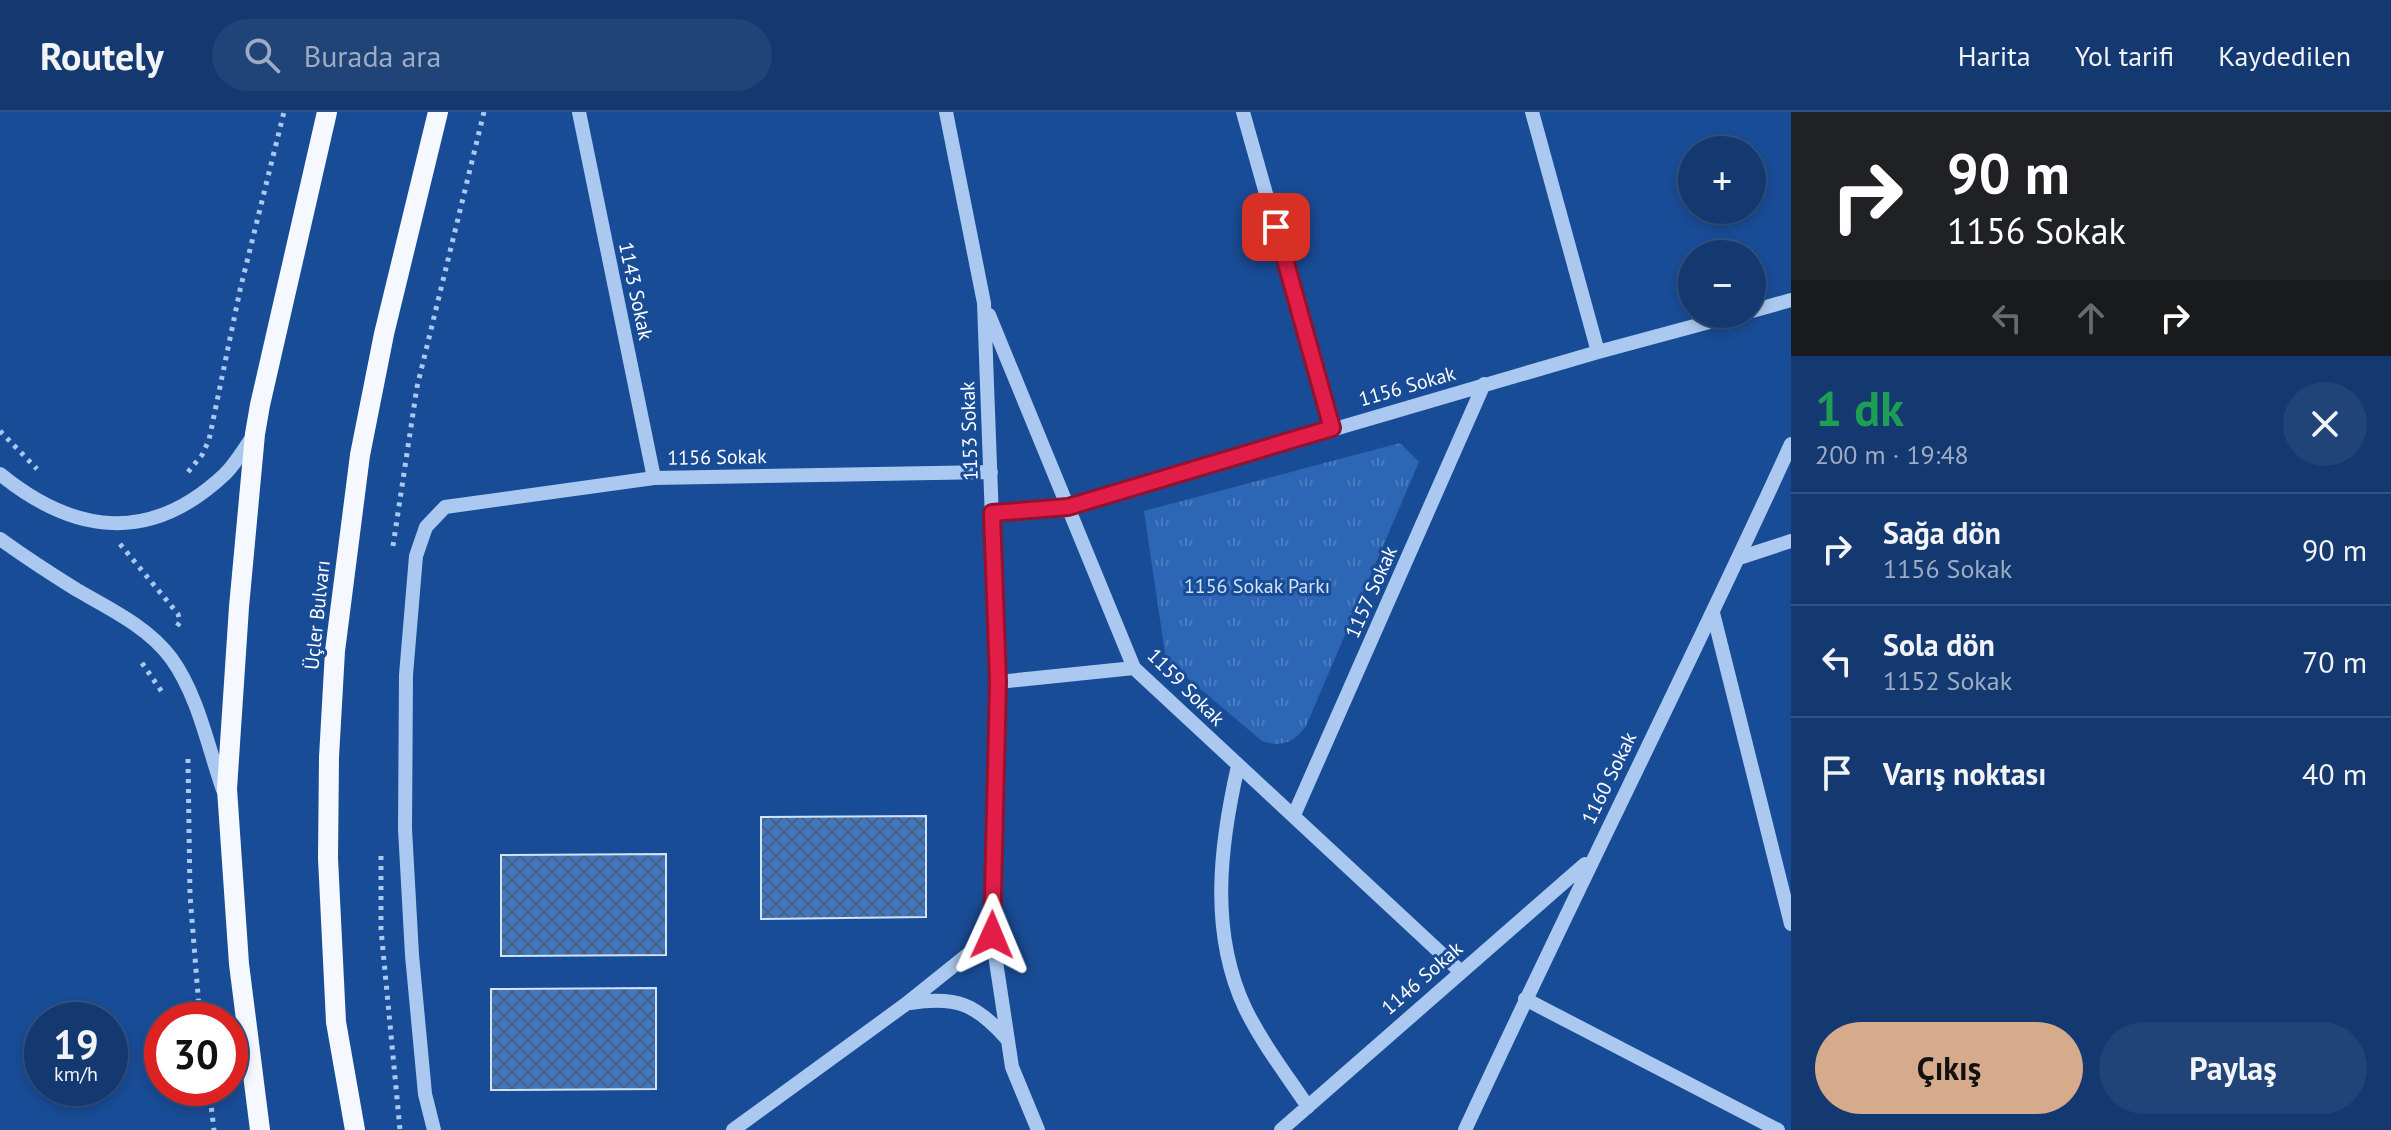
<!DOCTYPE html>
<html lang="tr">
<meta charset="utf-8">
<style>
:root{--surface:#133970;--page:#204478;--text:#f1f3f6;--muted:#9dacc3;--line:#325383;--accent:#d6ab8b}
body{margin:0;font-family:"PT Sans",sans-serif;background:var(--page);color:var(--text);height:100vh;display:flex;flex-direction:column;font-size:30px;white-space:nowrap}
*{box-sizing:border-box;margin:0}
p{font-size:26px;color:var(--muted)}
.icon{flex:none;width:44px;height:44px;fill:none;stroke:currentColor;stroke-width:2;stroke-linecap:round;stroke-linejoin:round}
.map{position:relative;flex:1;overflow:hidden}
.panel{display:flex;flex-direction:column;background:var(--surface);width:600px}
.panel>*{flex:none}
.hud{background:#202124;color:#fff;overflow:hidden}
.controls{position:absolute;left:1678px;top:24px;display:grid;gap:16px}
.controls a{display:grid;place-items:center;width:88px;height:88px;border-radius:50%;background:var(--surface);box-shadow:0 4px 12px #0003,0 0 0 2px var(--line);font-size:40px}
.speed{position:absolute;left:24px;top:890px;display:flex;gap:16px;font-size:40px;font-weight:700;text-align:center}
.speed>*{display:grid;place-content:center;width:104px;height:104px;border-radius:50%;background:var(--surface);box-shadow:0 4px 12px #0003,0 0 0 2px var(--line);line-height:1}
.speed small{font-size:20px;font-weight:400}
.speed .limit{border:12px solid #d22;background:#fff;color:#111}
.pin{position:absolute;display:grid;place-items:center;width:68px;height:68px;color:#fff;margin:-34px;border-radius:16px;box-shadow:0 4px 12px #0006}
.me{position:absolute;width:88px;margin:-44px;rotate:1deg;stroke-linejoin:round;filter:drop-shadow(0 0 6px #0008)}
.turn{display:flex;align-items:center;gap:28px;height:168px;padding:0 24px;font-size:36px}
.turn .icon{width:104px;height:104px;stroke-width:2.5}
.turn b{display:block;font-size:56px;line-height:68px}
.lanes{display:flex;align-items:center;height:76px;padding:0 24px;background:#0003;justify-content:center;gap:40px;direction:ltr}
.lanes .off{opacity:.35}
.round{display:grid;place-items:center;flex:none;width:84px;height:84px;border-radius:42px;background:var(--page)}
.head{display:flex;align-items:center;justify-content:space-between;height:136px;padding:0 24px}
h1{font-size:48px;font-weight:800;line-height:60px;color:#1e9e55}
.cta{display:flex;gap:16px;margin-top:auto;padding:16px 24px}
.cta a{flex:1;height:92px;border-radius:48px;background:var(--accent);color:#111;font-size:32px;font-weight:800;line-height:92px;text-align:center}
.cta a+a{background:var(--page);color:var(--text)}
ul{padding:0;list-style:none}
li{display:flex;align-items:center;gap:24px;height:112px;padding:0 24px;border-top:2px solid var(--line)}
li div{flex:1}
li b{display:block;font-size:30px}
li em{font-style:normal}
header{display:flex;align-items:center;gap:48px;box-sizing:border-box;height:112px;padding:0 40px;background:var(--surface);border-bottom:2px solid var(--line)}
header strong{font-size:38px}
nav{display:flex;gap:44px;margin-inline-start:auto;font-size:28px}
.search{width:560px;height:72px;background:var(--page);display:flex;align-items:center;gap:20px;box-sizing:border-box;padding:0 28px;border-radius:44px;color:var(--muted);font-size:30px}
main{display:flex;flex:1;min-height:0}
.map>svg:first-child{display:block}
.park{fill:url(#park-tufts)}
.building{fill:url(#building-cross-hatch);stroke:#d2e4fb;stroke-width:2}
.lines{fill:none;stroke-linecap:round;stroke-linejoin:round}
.path{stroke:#abc9f0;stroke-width:5;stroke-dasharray:4 6;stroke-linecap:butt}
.minor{stroke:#abc9f0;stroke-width:14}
.major{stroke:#f5f8ff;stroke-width:20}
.route-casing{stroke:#92132f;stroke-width:20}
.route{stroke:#e11d48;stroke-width:14}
.labels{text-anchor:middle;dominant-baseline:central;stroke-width:6;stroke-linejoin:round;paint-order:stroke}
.street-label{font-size:20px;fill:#fff;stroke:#194c96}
.park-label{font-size:20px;fill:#d2e4fb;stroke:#194c96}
</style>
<header>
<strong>Routely</strong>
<div class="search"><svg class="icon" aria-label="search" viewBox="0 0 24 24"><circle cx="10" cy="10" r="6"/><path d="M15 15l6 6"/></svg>Burada ara</div>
<nav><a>Harita</a><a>Yol tarifi</a><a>Kaydedilen</a></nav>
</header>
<main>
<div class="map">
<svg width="1791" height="1018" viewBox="0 0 1791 1018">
<defs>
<pattern id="park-tufts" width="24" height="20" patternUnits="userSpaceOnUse" patternTransform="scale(2)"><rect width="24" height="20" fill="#2d66b4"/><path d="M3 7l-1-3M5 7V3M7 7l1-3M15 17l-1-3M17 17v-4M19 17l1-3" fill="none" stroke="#4c7dbf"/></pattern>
<pattern id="building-cross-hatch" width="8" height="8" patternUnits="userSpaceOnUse" patternTransform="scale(2)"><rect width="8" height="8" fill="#4276bd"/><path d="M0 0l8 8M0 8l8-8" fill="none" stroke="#476184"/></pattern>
</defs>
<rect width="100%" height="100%" fill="#194c96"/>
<!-- park -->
<path class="park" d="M1400,331L1419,350L1306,614C1294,630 1282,636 1262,629L1166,548L1144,399Z"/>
<!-- building -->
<path class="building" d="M926,704V805L761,807V705Z
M666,742V843L501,844V743Z
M656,876V977L491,978V877Z"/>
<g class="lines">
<!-- path -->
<path class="path" d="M0,319L37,357
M188,360L202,343L209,328L240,178L284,0
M120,432L178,502L180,510L174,518
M393,434L417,275L484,0
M142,551L162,580
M188,647L190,783L200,908
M381,744V817L400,1018
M209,976L214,1018"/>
<!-- minor -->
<path class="minor" d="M579,0L654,366
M946,0L984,191L998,570L992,823L1012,955L1038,1018
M1243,0L1332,316
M1532,0L1598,240
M1752,199L1791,188
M989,203L1134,556L1460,859
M0,362C75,423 151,432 225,362C236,351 245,335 254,323
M992,401L1068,395L1598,240L1739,202
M0,427C25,445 51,462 77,478C110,497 148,515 171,546C198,583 208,635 223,678
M1739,446L1791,429
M1713,501L1791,812
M998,570L1134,556
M1238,654C1220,733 1209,819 1245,896C1262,931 1286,962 1308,995
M1294,703L1484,272
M1525,887L1778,1018
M910,891C957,884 976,892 1007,927
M434,1018L425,982L412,843L405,717L406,563L416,444L426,415L445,395L654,366L991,360
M733,1018L906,892L992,823
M1281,1018L1585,752
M1465,1018C1571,788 1686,562 1791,332"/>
<!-- major -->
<path class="major" d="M260,1018L239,852L227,677L239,495L255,322L260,293L327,0
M355,1018L336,910L328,746L329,645L335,539L360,343L384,222L438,0"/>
</g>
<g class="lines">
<defs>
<path id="route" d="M992,823L998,570L992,401L1068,395L1332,316L1276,115"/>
</defs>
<!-- route casing -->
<use href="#route" class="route-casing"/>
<!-- route -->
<use href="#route" class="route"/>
</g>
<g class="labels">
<!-- street labels -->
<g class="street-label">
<text transform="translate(636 179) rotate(78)">1143 Sokak</text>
<text transform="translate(1407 274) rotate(-16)">1156 Sokak</text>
<text transform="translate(969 319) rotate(-92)">1153 Sokak</text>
<text transform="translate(717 345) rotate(-1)">1156 Sokak</text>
<text transform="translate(1371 480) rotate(-66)">1157 Sokak</text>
<text transform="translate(317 503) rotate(-84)">Üçler Bulvarı</text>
<text transform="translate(1186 575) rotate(45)">1159 Sokak</text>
<text transform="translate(1609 666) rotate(-64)">1160 Sokak</text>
<text transform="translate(1422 866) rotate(-41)">1146 Sokak</text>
</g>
<!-- park labels -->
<g class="park-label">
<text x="1257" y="474">1156 Sokak Parkı</text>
</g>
</g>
</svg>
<div class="controls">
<a>+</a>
<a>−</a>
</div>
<div class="speed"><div>19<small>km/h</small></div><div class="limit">30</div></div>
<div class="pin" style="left:1276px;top:115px;background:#d93025"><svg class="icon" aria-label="arrive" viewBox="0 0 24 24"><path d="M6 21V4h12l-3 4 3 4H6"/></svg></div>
<svg class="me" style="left:992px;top:823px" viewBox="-20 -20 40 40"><path d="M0-17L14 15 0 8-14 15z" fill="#e11d48" stroke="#fff" stroke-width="4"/></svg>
</div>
<section class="panel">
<div class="hud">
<div class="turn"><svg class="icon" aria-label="right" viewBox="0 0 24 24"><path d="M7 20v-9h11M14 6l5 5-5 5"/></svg><div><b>90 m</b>1156 Sokak</div></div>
<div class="lanes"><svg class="icon off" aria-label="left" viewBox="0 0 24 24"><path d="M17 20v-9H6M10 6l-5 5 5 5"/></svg><svg class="icon off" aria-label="ahead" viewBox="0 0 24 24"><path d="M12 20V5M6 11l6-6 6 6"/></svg><svg class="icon" aria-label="right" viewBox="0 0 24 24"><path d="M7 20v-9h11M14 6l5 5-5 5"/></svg></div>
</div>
<div class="head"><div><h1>1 dk</h1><p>200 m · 19:48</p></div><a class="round"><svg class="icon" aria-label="close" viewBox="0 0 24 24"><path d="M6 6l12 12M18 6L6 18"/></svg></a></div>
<ul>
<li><svg class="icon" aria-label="right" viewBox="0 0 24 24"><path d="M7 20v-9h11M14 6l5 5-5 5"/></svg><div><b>Sağa dön</b><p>1156 Sokak</p></div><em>90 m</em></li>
<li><svg class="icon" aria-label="left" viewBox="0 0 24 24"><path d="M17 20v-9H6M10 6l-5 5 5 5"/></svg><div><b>Sola dön</b><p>1152 Sokak</p></div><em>70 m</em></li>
<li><svg class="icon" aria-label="arrive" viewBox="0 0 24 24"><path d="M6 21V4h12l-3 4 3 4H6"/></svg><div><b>Varış noktası</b></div><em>40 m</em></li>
</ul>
<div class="cta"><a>Çıkış</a><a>Paylaş</a></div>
</section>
</main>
